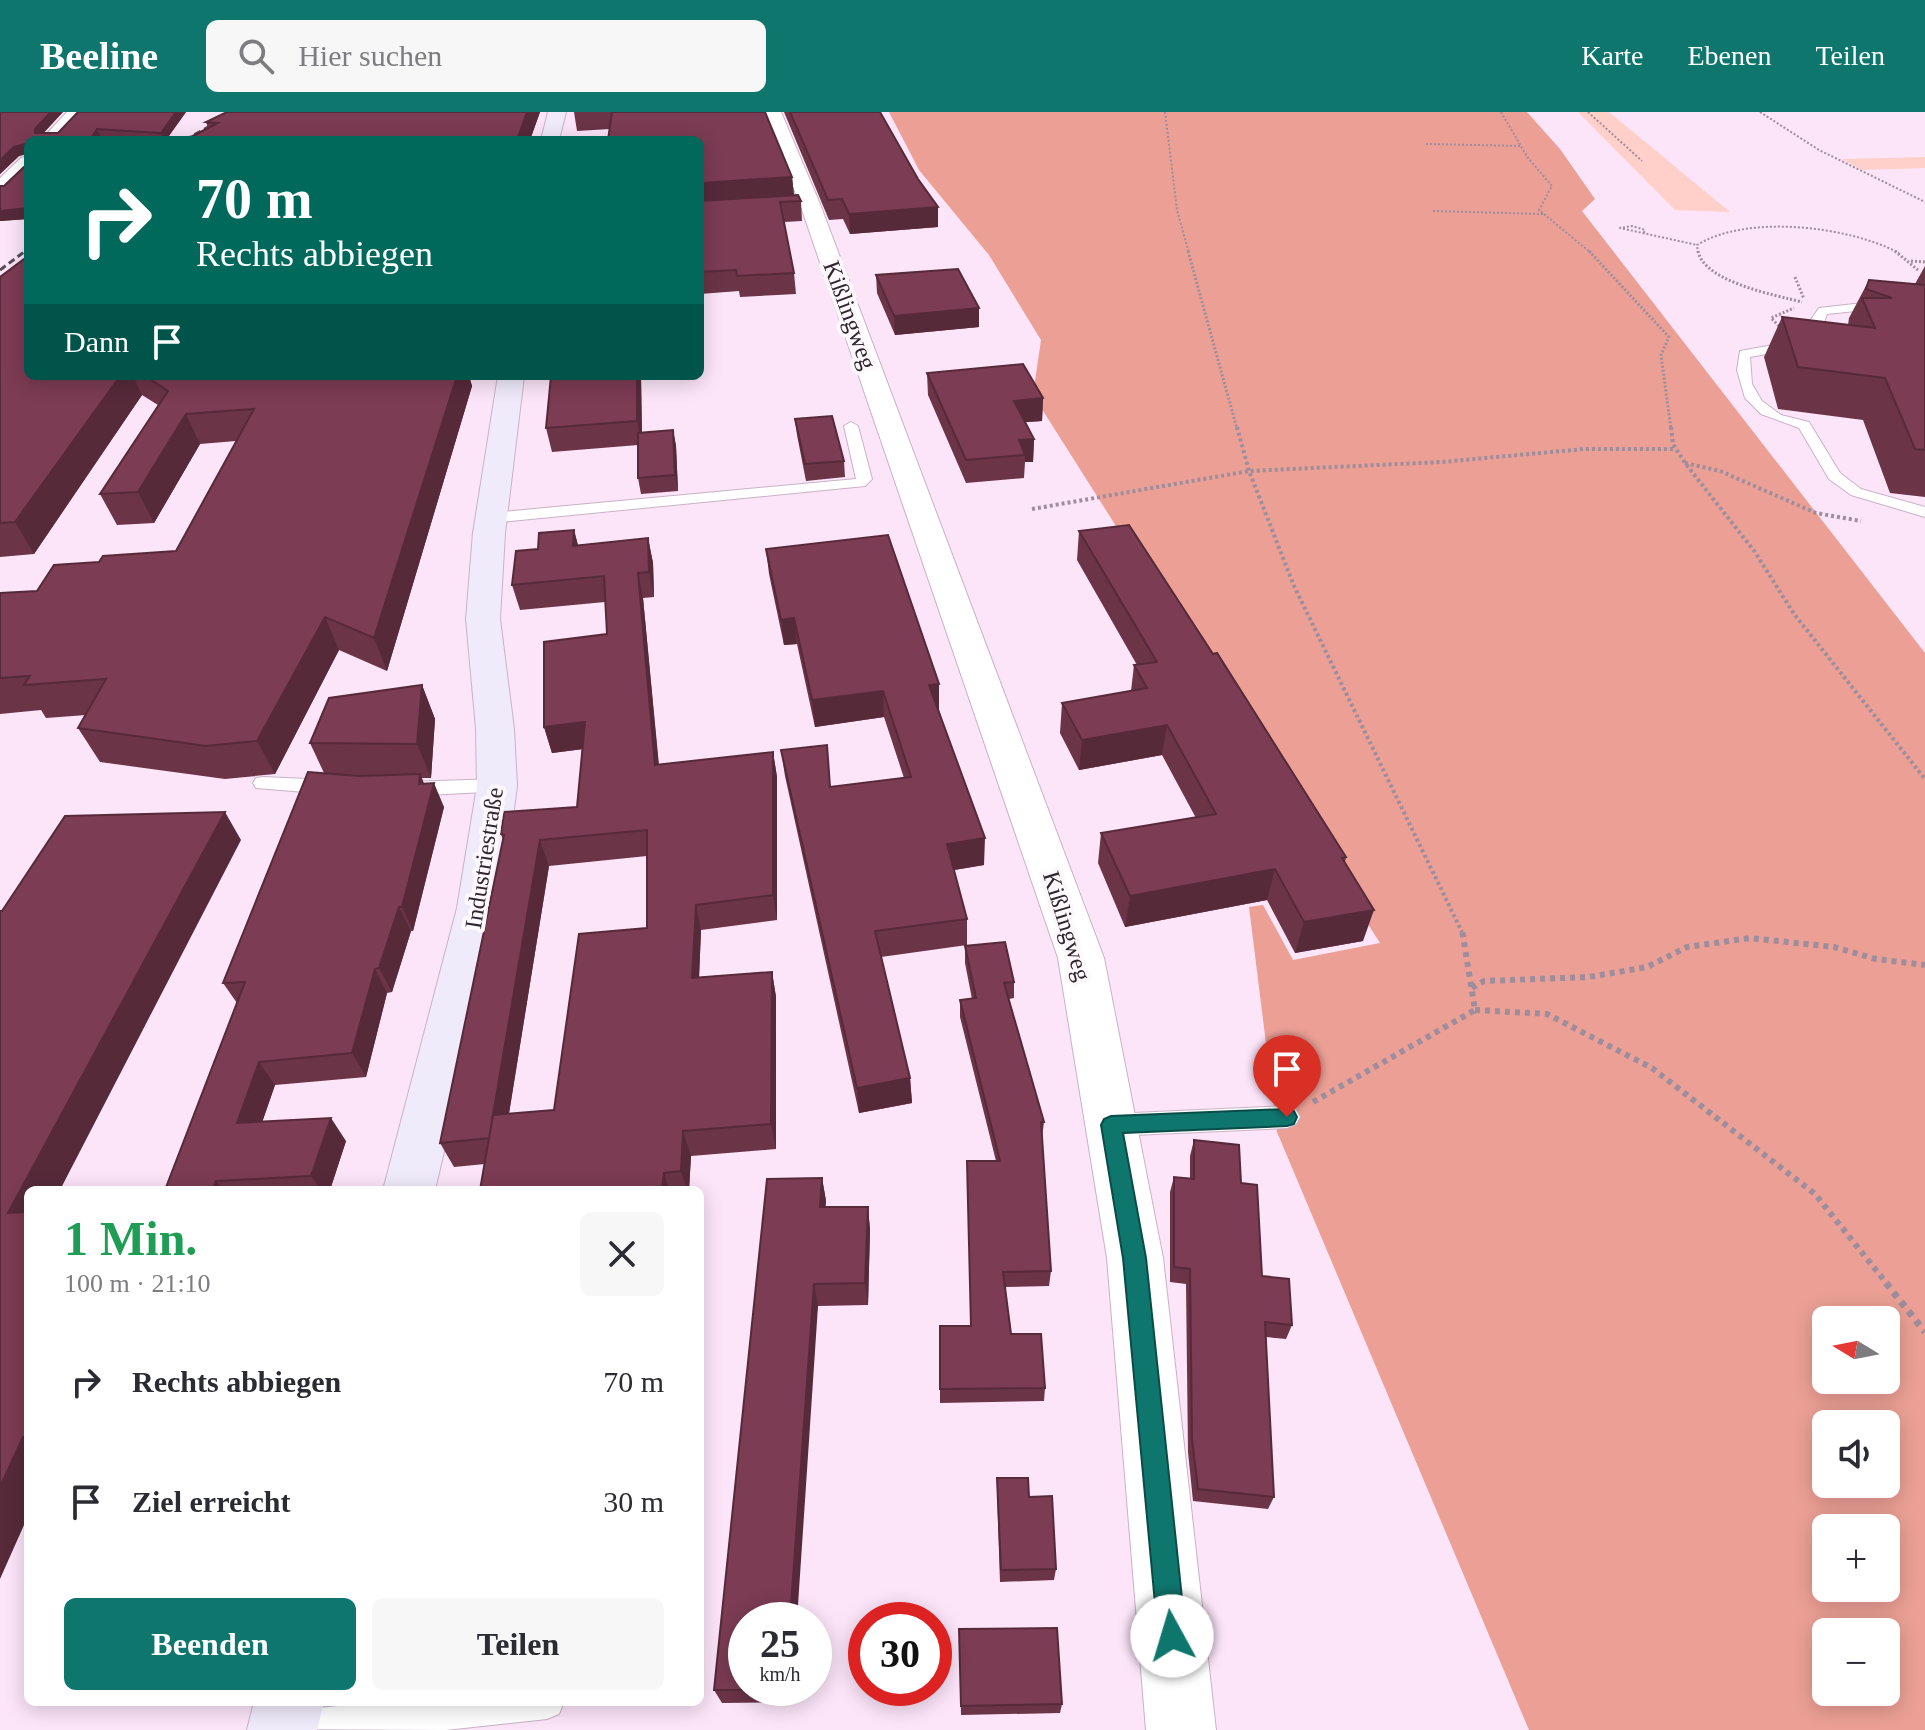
<!DOCTYPE html>
<html lang="de">
<meta charset="utf-8">
<style>
:root{--surface:#fff;--page:#f7f7f7;--text:#2b2b33;--muted:#7c7c81;--accent:#0f766e}
body{margin:0;font-family:Georgia,serif;background:var(--page);color:var(--text);height:100vh;display:flex;flex-direction:column;font-size:30px;white-space:nowrap}
*{box-sizing:border-box;margin:0}
p{font-size:26px;color:var(--muted)}
.icon{flex:none;width:44px;height:44px;fill:none;stroke:currentColor;stroke-width:2;stroke-linecap:round;stroke-linejoin:round}
.map{position:relative;flex:1;overflow:hidden}
.panel{position:absolute;left:24px;top:1074px;width:680px;height:520px;display:flex;flex-direction:column;background:var(--surface);border-radius:12px;box-shadow:0 4px 20px #0003}
.panel>*{flex:none}
.guide{position:absolute;left:24px;top:24px;width:680px;height:244px;border-radius:12px;box-shadow:0 4px 20px #0003;background:#00695c;color:#fff;overflow:hidden}
.needle{width:52px;rotate:280deg}
.fabs{position:absolute;left:1812px;top:1194px;display:grid;gap:16px}
.fabs a{display:grid;place-items:center;width:88px;height:88px;border-radius:12px;background:var(--surface);box-shadow:0 4px 20px #0003;font-size:40px}
.speed{position:absolute;left:728px;top:1490px;display:flex;gap:16px;font-size:40px;font-weight:700;text-align:center}
.speed>*{display:grid;place-content:center;width:104px;height:104px;border-radius:50%;background:var(--surface);box-shadow:0 4px 20px #0003;line-height:1}
.speed small{font-size:20px;font-weight:400}
.speed .limit{border:12px solid #d22;background:#fff;color:#111}
.pin{position:absolute;display:grid;place-items:center;width:68px;height:68px;color:#fff;margin:-82px -34px;border-radius:50% 50% 50% 0;rotate:-45deg;box-shadow:0 0 8px #0007}
.pin .icon{rotate:45deg}
.me{position:absolute;width:88px;margin:-44px;rotate:354deg;stroke-linejoin:round;filter:drop-shadow(0 0 6px #0008)}
.turn{display:flex;align-items:center;gap:28px;height:168px;padding:0 40px;font-size:36px}
.turn .icon{width:104px;height:104px;stroke-width:2.5}
.turn b{display:block;font-size:56px;line-height:68px}
.then{display:flex;align-items:center;height:76px;padding:0 40px;background:#0003;gap:16px;font-size:30px}
.round{display:grid;place-items:center;flex:none;width:84px;height:84px;border-radius:12px;background:var(--page)}
.summary{display:flex;align-items:center;justify-content:space-between;height:136px;padding:0 40px}
h1{font-size:48px;font-weight:700;line-height:60px;color:#1e9e55}
.primary-button{display:flex;gap:16px;margin-top:auto;padding:16px 40px}
.primary-button a{flex:1;height:92px;border-radius:12px;background:var(--accent);color:#fff;font-size:32px;font-weight:700;line-height:92px;text-align:center}
.primary-button a+a{background:var(--page);color:var(--text)}
ul{padding:0;list-style:none}
li{display:flex;align-items:center;gap:24px;height:120px;padding:0 40px}
li div{flex:1}
li b{display:block;font-size:30px}
li em{font-style:normal}
header{display:flex;align-items:center;gap:48px;box-sizing:border-box;height:112px;padding:0 40px;background:var(--accent);color:#fff}
header strong{font-size:38px}
nav{display:flex;gap:44px;margin-inline-start:auto;font-size:28px}
.search{width:560px;height:72px;background:var(--page);display:flex;align-items:center;gap:20px;box-sizing:border-box;padding:0 28px;border-radius:12px;color:var(--muted);font-size:30px}
.map>svg:first-child{display:block}
.green{fill:#fed0c9}
.forest{fill:#eca095;fill-rule:evenodd}
.lines{fill:none;stroke-linecap:round;stroke-linejoin:round}
.lane-casing{stroke:#c9b2c7;stroke-width:2}
.street-casing{stroke:#c9b2c7;stroke-width:2}
.secondary-casing{stroke:#c9b2c7;stroke-width:2}
.path-far4{stroke:#9e8d9c;stroke-width:2;stroke-dasharray:2 2;stroke-linecap:butt}
.path-far3{stroke:#9e8d9c;stroke-width:3;stroke-dasharray:2 2;stroke-linecap:butt}
.path-far2{stroke:#9e8d9c;stroke-width:4;stroke-dasharray:3 3;stroke-linecap:butt}
.path-far1{stroke:#9e8d9c;stroke-width:6;stroke-dasharray:5 5;stroke-linecap:butt}
.path{stroke:#9e8d9c;stroke-width:7;stroke-dasharray:6 6;stroke-linecap:butt}
.lane{fill:#fff;fill-rule:evenodd}
.street{fill:#fff;fill-rule:evenodd}
.secondary{fill:#f0ebfb;fill-rule:evenodd}
.rail{stroke:#564a55;stroke-width:3;stroke-dasharray:7 4;stroke-linecap:butt}
.wall{fill:#6b3447;fill-rule:evenodd}
.shaded-wall{fill:#572a3a}
.building{fill:#7c3c53;stroke:#572a3a;stroke-width:2}
.route{fill:#0f766e;stroke:#0a4d48;stroke-width:2}
.labels{text-anchor:middle;dominant-baseline:central;stroke-width:8;stroke-linejoin:round;paint-order:stroke}
.street-label{font-size:24px;fill:#2f262f;stroke:#fdf8fc}
</style>
<header>
<strong>Beeline</strong>
<div class="search"><svg class="icon" aria-label="search" viewBox="0 0 24 24"><circle cx="10" cy="10" r="6"/><path d="M15 15l6 6"/></svg>Hier suchen</div>
<nav><a>Karte</a><a>Ebenen</a><a>Teilen</a></nav>
</header>
<div class="map">
<svg width="1925" height="1618" viewBox="0 0 1925 1618">
<rect width="100%" height="100%" fill="#fce4f9"/>
<!-- green -->
<path class="green" d="M1578,0H1609L1730,100L1675,98Z
M1925,45V56L1862,58L1842,47Z"/>
<!-- forest -->
<path class="forest" d="M889,0H1527L1560,37L1595,87L1582,99L1925,541V1618H1529L1277,1020L1249,795L1263,793L1293,848L1380,831L1033,283L1041,228L989,143L919,58ZM1826,1208H1886V1268H1826ZM1826,1312H1886V1372H1826ZM1826,1416H1886V1476H1826ZM1826,1520H1886V1580H1826Z"/>
<g class="lines">
<defs>
<path id="lane" d="M1880,185L1886,189L1875,197L1827,202L1819,225L1809,234L1750,245L1752,272L1762,289L1781,303L1809,310L1840,361L1861,377L1925,395V405L1851,383L1829,367L1799,316L1761,302L1745,286L1737,258L1740,239L1801,228L1807,223L1810,209L1819,196L1872,190Z
M851,310L858,314L872,367L865,374L491,411L483,406L491,401L856,367L844,314Z
M263,665L330,668L340,675L330,682L256,676L253,671L256,666Z
M497,667L507,674L504,679L408,684L398,677L408,670Z
M1287,994L1296,998L1300,1005L1296,1012L1287,1016L1111,1024L1102,1021L1098,1013L1102,1005L1111,1002Z
M379,1590H564L559,1602L547,1607L446,1618L270,1617L276,1605L288,1599Z"/>
<path id="street" d="M67,0H86L60,28H41Z
M763,0H781L820,92L1104,846L1163,1146L1216,1618H1146L1107,1146L1058,846L800,92Z
M28,44V61L7,81L0,83V66L21,46Z"/>
<path id="secondary" d="M548,0H566L559,28H541Z
M498,264H524L505,421L500,507L514,617L517,674L501,796L435,1078H383L457,796L477,674L476,617L466,507L473,421Z
M254,1590H324L317,1618H247Z"/>
</defs>
<!-- lane casing -->
<use href="#lane" class="lane-casing"/>
<!-- street casing -->
<use href="#street" class="street-casing"/>
<!-- secondary casing -->
<use href="#secondary" class="secondary-casing"/>
<!-- path-far4 -->
<path class="path-far4" d="M1165,0L1177,98L1189,141
M1501,0L1528,46L1552,74L1539,98L1591,141
M1588,0L1642,49
M1760,0L1819,38L1925,90
M1426,32L1522,34
M1433,99L1543,102
M1644,121L1645,118L1632,114L1620,116L1697,133
M1698,141L1697,133C1747,102 1848,114 1899,141"/>
<!-- path-far3 -->
<path class="path-far3" d="M1188,139L1237,317
M1589,139L1669,225L1661,243L1671,317
M1698,139C1704,170 1775,183 1802,190
M1895,139L1918,158
M1911,149L1925,150
M1795,165L1804,187
M1779,214L1771,206L1794,196"/>
<!-- path-far2 -->
<path class="path-far2" d="M1237,315L1249,359L1294,474L1462,820
M1671,315L1673,332L1685,351L1755,440L1794,502L1925,667
M1685,351L1720,359L1816,401L1861,409
M1032,397L1249,359L1442,350L1584,337H1675"/>
<!-- path-far1 -->
<path class="path-far1" d="M1472,876L1484,869L1589,865L1647,855L1687,835L1750,826L1834,835L1876,847L1925,853
M1475,898L1547,902L1652,956L1815,1082L1888,1173
M1313,990L1475,898L1462,818"/>
<!-- path -->
<path class="path" d="M1886,1171L1925,1220"/>
<!-- lane -->
<use href="#lane" class="lane"/>
<!-- street -->
<use href="#street" class="street"/>
<!-- secondary -->
<use href="#secondary" class="secondary"/>
<!-- rail -->
<path class="rail" d="M185,28L235,0
M0,158L28,137"/>
</g>
<!-- wall -->
<path class="wall" d="M0,0H63L43,21H58L78,0H186L166,28H129L101,26L100,28H28V107L0,109L4,74L25,54V42L19,44L0,62Z
M227,0H540L530,28H185L208,16L206,10Z
M574,0H765L792,65L794,83L801,89L802,109L784,110L794,161L796,182L740,185L739,179L700,182V28L610,17L577,19Z
M784,0H880L918,67L938,95V115L850,122L843,107L829,108Z
M1925,154V385L1890,381L1863,308L1778,297L1764,245L1782,205L1848,213L1849,206L1869,168L1915,172Z
M876,163L979,196V215L895,223L877,181Z
M0,165L28,264H469L472,274L387,559L339,538L275,662L225,667L100,650L78,616L86,603L46,606L41,598L0,602V481L37,479L99,450L176,439L236,329L200,332L154,411L117,413L100,382L158,293L142,283L34,442L0,445Z
M927,261L1043,286L1042,309L1025,310L1034,327L1033,350H1025L1024,366L966,371L928,283Z
M551,264H641L642,321L673,318L676,334L678,379L641,382L638,366V333L552,340L546,316Z
M795,307L844,349L845,365L806,369L797,323Z
M574,418L578,433L648,426L653,451L654,485L643,486L659,653L773,640L777,665V808L701,818L699,865L772,860L776,885V1037L691,1044L689,1078H480L485,1052L454,1055L440,1031L503,728L501,722L577,695L582,637L552,641L544,615L607,522L605,490L520,498L512,473L538,437ZM647,744V816L554,998L509,1002L549,754Z
M1079,419L1213,542L1346,745L1345,750L1363,829L1295,841L1267,788L1125,815L1098,751L1101,721L1196,706L1162,643L1079,658L1060,621L1062,591L1131,579L1134,553H1137L1077,448Z
M766,437L939,598L984,753L954,758L967,807V833L881,845L910,966L912,991L859,1001L785,664L781,638L831,675L904,666L884,605L815,615L797,532L784,533L769,462Z
M422,573L435,607L431,666H422L424,672L444,695L413,819H411L392,880L387,881L366,965L275,973L262,1010L346,1029L330,1078H165L237,891L223,871L324,661L310,631Z
M965,834L1014,870V886L1009,887L1044,1010L1042,1026L1051,1159L1049,1174L1005,1175L1011,1222L1045,1276L1044,1289L940,1291V1214H970L996,1049L960,905V888L972,887L965,851Z
M1194,1028L1241,1071L1262,1164L1292,1213L1286,1227L1266,1225L1274,1385L1268,1397L1193,1389L1188,1340L1186,1172L1170,1170V1080L1174,1065L1190,1066V1044Z
M822,1066L826,1089L825,1095H868L870,1118L868,1193L818,1194L746,1576H793L792,1590L722,1591L714,1578Z
M997,1366L1029,1385L1056,1457L1054,1468L1000,1470L997,1379Z
M959,1517L1062,1592L1060,1601L961,1603Z"/>
<!-- shaded-wall -->
<path class="shaded-wall" d="M51,0H63L39,26L35,21V17Z
M176,0H186L166,28H163L161,21Z
M527,0H540L530,28H517Z
M97,17L101,26L100,28H90Z
M25,32L28,42L19,44L0,62V48L14,35Z
M792,65L794,84L700,91V71Z
M938,95V115L850,122L849,102Z
M28,96V107L0,109V99Z
M979,196V215L895,223L894,204Z
M120,264H133L142,283L34,442L15,410Z
M457,264H469L472,274L387,559L374,526Z
M637,264H641L642,332L637,309Z
M1043,286L1042,309L1013,311L1014,289Z
M186,302L200,332L154,411L138,380Z
M673,318L676,334L678,379L675,363Z
M1034,327L1033,350H1025V343L1019,328Z
M574,418L580,442L573,434Z
M648,426L653,451L654,485L649,460Z
M638,461L643,486L661,679L655,653Z
M325,505L339,538L275,662L257,629Z
M794,506L797,532L784,533L781,508Z
M939,572V598L930,599L929,573Z
M422,573L435,607L431,666L417,632Z
M883,579L884,605L815,615L812,588Z
M585,610L592,636L552,641L544,615Z
M1167,613L1162,643L1079,658L1082,628Z
M773,640L777,665V808L773,783Z
M420,662L430,687L434,671L444,695L413,819L402,795Z
M225,700L241,728L60,1078H28V1119L8,1101Z
M985,726L984,753L948,759L947,732Z
M540,728L549,754L501,1050L489,1026Z
M1275,757L1267,788L1125,815L1130,784Z
M696,793L701,818L698,891L692,866Z
M399,795L411,819L392,880L379,856Z
M1374,798L1363,829L1295,841L1304,810Z
M375,857L387,881L366,965L352,941Z
M772,860L776,885V1037L771,1012Z
M259,950L275,973L254,1034L237,1011Z
M910,966L912,991L859,1001L857,976Z
M331,1006L346,1029L330,1078H321L311,1064Z
M683,1019L691,1044L689,1078H687L681,1059Z
M664,1061L669,1078H662Z
M822,1066L826,1089L824,1118L820,1095Z
M216,1069L223,1078H213Z
M868,1095L870,1118L868,1193L865,1171Z
M814,1172L818,1194L797,1508H790Z
M23,1325L28,1329V1404L0,1467V1375Z
M786,1576H793L792,1590Z"/>
<!-- building -->
<path class="building" d="M0,0H51L35,17V21H58L78,0H176L161,21L97,17L90,28H28V96L0,99V74H4L25,54V32L14,35L0,48Z
M227,0H527L517,28H185L218,11L206,10Z
M612,0H765L792,65L700,71V28H608Z
M790,0H880L918,67L938,95L849,102L842,87L828,88Z
M798,83L801,89L780,90L794,161L737,164L736,158L700,160V89Z
M28,144V264H120L15,410L0,411V165Z
M958,157L979,196L894,204L876,163Z
M1869,168L1925,173V338L1915,337L1885,266L1798,255L1782,205L1875,216L1862,186H1892L1866,177Z
M1023,252L1043,286L1014,289L1034,327L1019,328L1025,343L966,348L927,261Z
M145,264H457L374,526L325,505L257,629L206,634L78,616L106,567L24,573L30,564L0,566V481L37,479L54,453L99,450L103,444L176,439L254,297L186,302L138,380L100,382L168,279Z
M551,264H637V309L546,316Z
M832,304L844,349L805,352L795,307Z
M673,318L675,363L638,366V321Z
M1129,413L1213,542L1217,541L1346,745L1342,746L1374,798L1304,810L1275,757L1130,784L1101,721L1216,702L1167,613L1082,628L1062,591L1147,576L1134,553L1157,550L1079,419Z
M574,418L573,434L648,426L649,460L638,461L655,653L773,640V783L696,793L692,866L772,860L771,1012L683,1019L681,1059L664,1061L662,1078H480L493,1003L554,998L579,822L647,816V718L540,728L489,1026L440,1031L504,723L501,722L504,700L577,695L585,610L544,615V530L607,522L604,464L512,473L516,439L538,437L539,421Z
M888,423L939,572L929,573L985,726L947,732L967,807L875,819L910,966L857,976L781,638L827,633L830,675L911,665L883,579L812,588L794,506L781,508L766,437Z
M422,573L417,632L310,631L329,586Z
M308,660L359,664L420,662L419,672L434,671L402,795H399L379,856L375,857L352,941L259,950L237,1011L331,1006L311,1064L216,1069L213,1078H165L245,870L223,871Z
M225,700L8,1101L28,1100V1325H23L0,1375V799H2L65,704Z
M1005,830L1014,870L1004,871L1044,1010H1041L1051,1159L1003,1160L1011,1222H1041L1045,1276L940,1277V1214H971L967,1049H1000L960,888L976,886L965,834Z
M1194,1028L1239,1033L1241,1071L1257,1073L1262,1164L1289,1167L1292,1213L1265,1210L1274,1385L1198,1377L1192,1327L1190,1157L1174,1155V1065L1194,1067Z
M822,1066L820,1095H868L865,1171L814,1172L790,1508H746V1576L786,1577L714,1578L767,1067Z
M997,1366H1028L1029,1385L1052,1384L1056,1457L1001,1458Z
M1057,1516L1062,1592L961,1594L959,1517Z"/>
<!-- route -->
<path class="route" d="M1287,997L1294,999L1297,1005L1294,1012L1287,1014L1123,1021L1146,1146L1186,1524L1182,1533L1172,1538L1162,1533L1158,1524L1123,1146L1101,1013L1104,1007L1111,1004Z"/>
<g class="labels">
<!-- street labels -->
<g class="street-label">
<text transform="translate(850 203) rotate(70)">Kißlingweg</text>
<text transform="translate(484 746) rotate(-81)">Industriestraße</text>
<text transform="translate(1067 814) rotate(73)">Kißlingweg</text>
</g>
</g>
</svg>
<div class="fabs">
<a><svg class="needle" viewBox="-14 -14 28 28"><path d="M0-13l5 13h-10z" fill="#e53935"/><path d="M0 13l5-13h-10z" fill="#7c7c81"/></svg></a>
<a><svg class="icon" aria-label="sound" viewBox="0 0 24 24"><path d="M4 9h4l5-4v14l-5-4H4zM17 9q2 3 0 6"/></svg></a>
<a>+</a>
<a>−</a>
</div>
<div class="speed"><div>25<small>km/h</small></div><div class="limit">30</div></div>
<div class="pin" style="left:1287px;top:1005px;background:#d93025"><svg class="icon" aria-label="arrive" viewBox="0 0 24 24"><path d="M6 21V4h12l-3 4 3 4H6"/></svg></div>
<svg class="me" style="left:1172px;top:1524px" viewBox="-20 -20 40 40"><circle r="19" fill="#fff"/><path d="M0-13L10 11 0 6-10 11z" fill="#0f766e"/></svg>
<div class="guide">
<div class="turn"><svg class="icon" aria-label="right" viewBox="0 0 24 24"><path d="M7 20v-9h11M14 6l5 5-5 5"/></svg><div><b>70 m</b>Rechts abbiegen</div></div>
<div class="then">Dann<svg class="icon" aria-label="arrive" viewBox="0 0 24 24"><path d="M6 21V4h12l-3 4 3 4H6"/></svg></div>
</div>
<section class="panel">
<div class="summary"><div><h1>1 Min.</h1><p>100 m · 21:10</p></div><a class="round"><svg class="icon" aria-label="close" viewBox="0 0 24 24"><path d="M6 6l12 12M18 6L6 18"/></svg></a></div>
<ul>
<li><svg class="icon" aria-label="right" viewBox="0 0 24 24"><path d="M7 20v-9h11M14 6l5 5-5 5"/></svg><div><b>Rechts abbiegen</b></div><em>70 m</em></li>
<li><svg class="icon" aria-label="arrive" viewBox="0 0 24 24"><path d="M6 21V4h12l-3 4 3 4H6"/></svg><div><b>Ziel erreicht</b></div><em>30 m</em></li>
</ul>
<div class="primary-button"><a>Beenden</a><a>Teilen</a></div>
</section>
</div>
